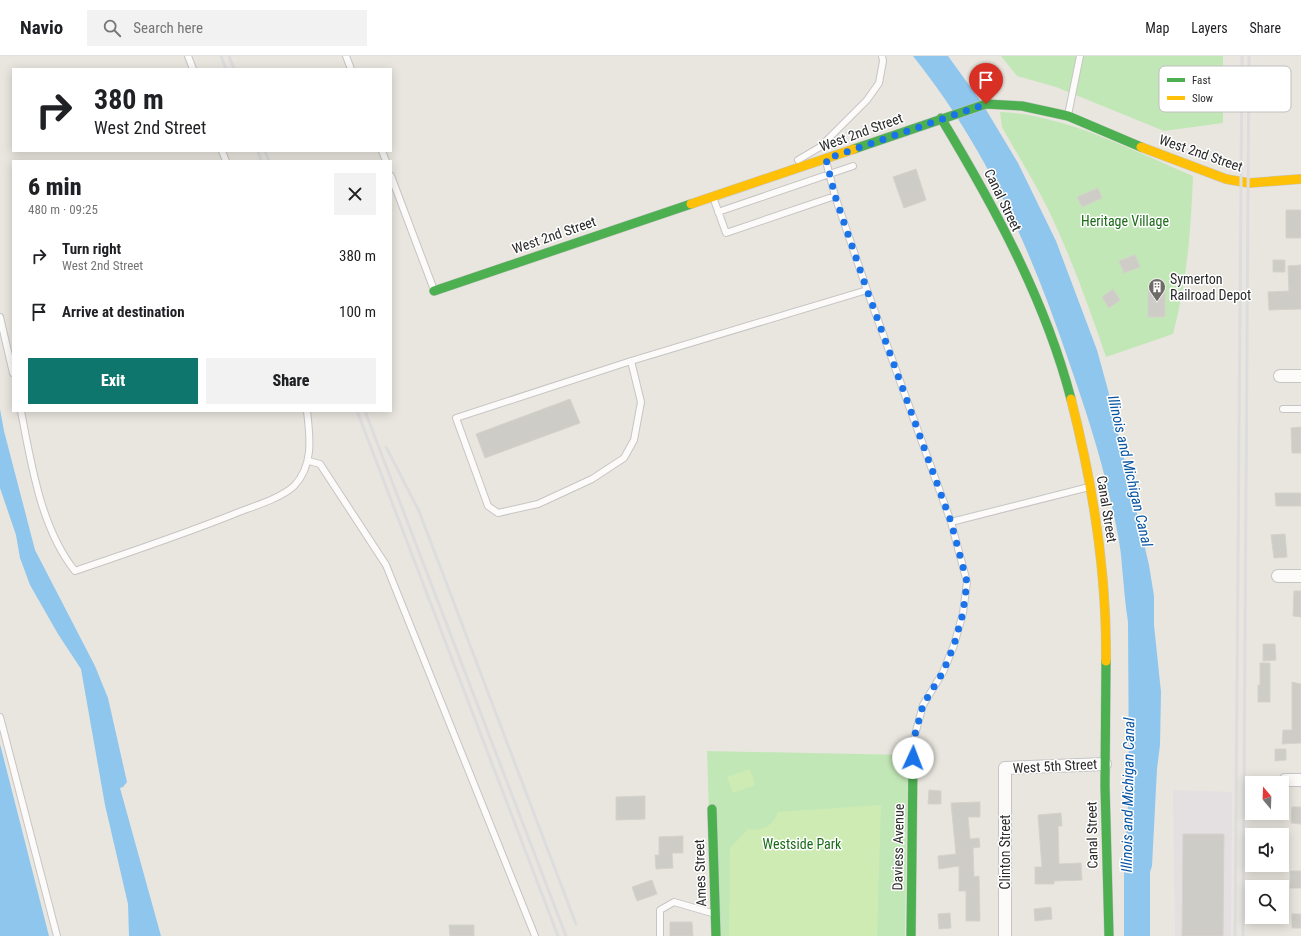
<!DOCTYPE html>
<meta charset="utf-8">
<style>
:root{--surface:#fff;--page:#f2f2f2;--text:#202124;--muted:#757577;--line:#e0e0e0;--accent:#0f766e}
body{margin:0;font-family:"Roboto Condensed",sans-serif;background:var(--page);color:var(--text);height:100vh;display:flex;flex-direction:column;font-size:15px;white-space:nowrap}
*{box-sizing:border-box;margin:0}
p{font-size:13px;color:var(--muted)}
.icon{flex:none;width:22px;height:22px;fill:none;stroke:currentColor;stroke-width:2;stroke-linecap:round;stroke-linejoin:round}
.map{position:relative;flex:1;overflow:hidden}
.drawer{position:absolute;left:12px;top:104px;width:380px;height:252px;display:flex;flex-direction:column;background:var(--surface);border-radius:0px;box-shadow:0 2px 10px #0003}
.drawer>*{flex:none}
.top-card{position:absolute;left:12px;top:12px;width:380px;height:84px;border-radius:0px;box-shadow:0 2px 10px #0003;background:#fff;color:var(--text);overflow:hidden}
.needle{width:26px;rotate:341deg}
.fabs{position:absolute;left:1245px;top:720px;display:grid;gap:8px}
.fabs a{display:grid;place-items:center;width:44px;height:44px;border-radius:0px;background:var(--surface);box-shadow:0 2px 10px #0003;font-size:20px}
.pin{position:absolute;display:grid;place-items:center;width:34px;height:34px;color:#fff;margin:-41px -17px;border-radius:50% 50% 50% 0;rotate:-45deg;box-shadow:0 0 4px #0007}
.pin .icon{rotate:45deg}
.me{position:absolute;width:44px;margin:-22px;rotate:2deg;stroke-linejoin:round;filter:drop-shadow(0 0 3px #0008)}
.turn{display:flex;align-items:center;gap:14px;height:84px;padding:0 16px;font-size:18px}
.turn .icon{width:52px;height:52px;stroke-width:2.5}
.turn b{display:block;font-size:28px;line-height:34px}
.round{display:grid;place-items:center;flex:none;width:42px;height:42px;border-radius:0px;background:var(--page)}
.overview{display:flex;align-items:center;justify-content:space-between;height:68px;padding:0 16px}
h1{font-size:24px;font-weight:800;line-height:30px}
.primary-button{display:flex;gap:8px;margin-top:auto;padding:8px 16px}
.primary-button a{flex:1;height:46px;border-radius:0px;background:var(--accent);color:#fff;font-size:16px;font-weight:800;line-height:46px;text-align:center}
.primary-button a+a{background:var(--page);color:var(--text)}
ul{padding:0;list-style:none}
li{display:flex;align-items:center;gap:12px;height:56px;padding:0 16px}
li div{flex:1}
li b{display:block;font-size:15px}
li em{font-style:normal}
header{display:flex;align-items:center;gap:24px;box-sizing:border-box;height:56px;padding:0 20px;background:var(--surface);border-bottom:1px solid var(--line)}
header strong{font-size:19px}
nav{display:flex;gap:22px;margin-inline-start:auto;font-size:14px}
.search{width:280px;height:36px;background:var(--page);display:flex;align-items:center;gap:10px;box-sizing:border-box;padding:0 14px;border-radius:0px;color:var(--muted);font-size:15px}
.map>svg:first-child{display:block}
.industrial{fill:#e4e0e2}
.green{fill:#c2e7b6}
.pitch{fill:#ceebb3}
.water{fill:#8fc6ee}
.building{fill:#ceccc6;stroke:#d4d2cb}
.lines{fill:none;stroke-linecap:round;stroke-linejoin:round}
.lane-casing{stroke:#c6c5c5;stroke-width:8}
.street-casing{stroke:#c6c5c5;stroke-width:14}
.fast-casing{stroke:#c6c5c5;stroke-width:10}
.slow-casing{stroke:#c6c5c5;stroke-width:10}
.lane{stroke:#fcfbfa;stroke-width:6}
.street{stroke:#fcfbfa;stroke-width:12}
.fast{stroke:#4caf50;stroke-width:9}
.slow{stroke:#ffc107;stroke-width:9}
.rail{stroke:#dddddf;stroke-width:3}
.route{stroke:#1a73e8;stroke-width:7;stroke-dasharray:0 12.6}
.labels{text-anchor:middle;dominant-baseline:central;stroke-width:3;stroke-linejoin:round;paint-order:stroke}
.street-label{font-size:14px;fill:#2a2a2a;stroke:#fff}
.park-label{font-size:14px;fill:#196b16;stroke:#fff}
.poi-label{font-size:14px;fill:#2a2a2a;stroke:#fff;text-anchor:start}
.water-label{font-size:15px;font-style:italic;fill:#0653a2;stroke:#fff}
.key{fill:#fff;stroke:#bfbfbf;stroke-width:1}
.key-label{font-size:11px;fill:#2a2a2a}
</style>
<header>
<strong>Navio</strong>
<div class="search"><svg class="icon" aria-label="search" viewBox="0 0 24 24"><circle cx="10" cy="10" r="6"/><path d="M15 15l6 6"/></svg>Search here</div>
<nav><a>Map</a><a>Layers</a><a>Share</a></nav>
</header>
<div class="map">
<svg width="1301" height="880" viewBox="0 0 1301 880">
<rect width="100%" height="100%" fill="#e9e6df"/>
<!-- industrial -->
<path class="industrial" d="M1173,734L1232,736L1231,880H1175Z"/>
<!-- green -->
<path class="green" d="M1001,0H1223V67L1164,75L1056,31L1017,20Z
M1000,56C1064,58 1134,95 1193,120C1191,174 1187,226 1173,278L1106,301C1089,251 1071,201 1048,153C1034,125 1017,98 1002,71Z
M707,695L908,699L905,880H713Z"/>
<!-- pitch -->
<path class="pitch" d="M750,713L755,729L733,737L727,721Z
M881,749L877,880H729L730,792L748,773C762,776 773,770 778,756Z"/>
<!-- water -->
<path class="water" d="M913,0H948L982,47L1018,107L1056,185L1097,294L1108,334L1149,509L1154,540V569L1161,636L1160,689L1157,713L1152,810L1150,816V880H1124V810L1129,733L1128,566C1125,548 1124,530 1122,511C1121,489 1115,464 1110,442C1099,394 1084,349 1068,303C1030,192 987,93 913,0Z
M0,353L4,375L35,494L95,610L108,642L127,726L123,731L120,732L161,880H129L128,848L105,749L81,613L58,578L30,529L20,502L16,479L0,432Z
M0,688L49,880H0Z"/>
<!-- building -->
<path class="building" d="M916,113L926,144L904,152L893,121Z
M1098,132L1102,142L1082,151L1077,141Z
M1286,154H1301V182H1286Z
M1135,199L1140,211L1124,217L1119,205Z
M1273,204H1285V216H1273Z
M1301,209V253L1269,254L1268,236L1289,235L1288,210Z
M1148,232H1165V261H1148Z
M1113,233L1120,244L1109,252L1102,241Z
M570,343L580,367L485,402L476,378Z
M1301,371V397H1292L1291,372Z
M1275,437H1301V450H1276Z
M1285,478L1287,501L1274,502L1271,479Z
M1294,535H1301V561L1293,560Z
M1263,588H1275L1276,604L1263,605Z
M1260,607H1270V646H1258V629H1260Z
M1292,626L1301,628V687L1282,688L1283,674H1292Z
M1275,693H1286V704L1275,705Z
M929,734L941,735V748H928Z
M645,740V763L616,764V741Z
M980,746V761H968L970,783L979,782L980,791L973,792L974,821L979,820L980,865H966V835H959V810L939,813L938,800L956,798L951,747Z
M1292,751H1301V768L1291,767Z
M1061,757L1062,770H1058L1059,808L1081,807L1082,824L1054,825V828H1035V811H1042L1038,759Z
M1183,778H1224L1223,880H1182Z
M683,780V797H672L673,812L656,813L655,799H659V781Z
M1290,815H1301V832H1290Z
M652,824L657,838L637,845L632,831Z
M1051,851L1052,863L1035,865L1034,853Z
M950,857L951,872L939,873L938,858Z
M1292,858H1301V872H1292Z
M670,866H692L693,880H670Z
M449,869H474V880H450Z"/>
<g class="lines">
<defs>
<path id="lane" d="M188,0L193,13
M346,0L351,13
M1068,59L1080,0
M222,95L226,105
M382,95L386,105
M798,104L820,91L867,44L879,27L883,5L882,0
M826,105L835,140L867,234L951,466L967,526L963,557L954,589L943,616L923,649L913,686V700
M391,120L434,234
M713,141L726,177L835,140
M718,156L853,110
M0,261L13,317
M631,305L641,346L634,384L624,402L592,423L538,448L498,457L488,450L456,362L631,305L867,234
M1283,353H1301
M21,355C31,407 41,473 75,515C130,496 185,478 239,456C255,450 281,442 294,430C314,409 310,381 307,355
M309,405L320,408L386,509L535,880
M951,466L1089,431
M0,661L57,880
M660,880V854L674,846L712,857"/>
<path id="street" d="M1280,320H1301
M1278,520H1301
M1285,724H1301
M1005,880V712L1105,708"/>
<path id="fast" d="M941,62C994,150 1045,243 1071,343
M854,93L986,48L1022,50L1068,60L1141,91
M434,235L691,148
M1106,605L1105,730L1109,880
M712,753L716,880
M911,880L913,702"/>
<path id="slow" d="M1141,91L1226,123L1249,127L1301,123
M691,148L854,93
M1071,343C1093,429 1107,517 1106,605"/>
</defs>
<!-- lane casing -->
<use href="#lane" class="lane-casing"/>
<!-- street casing -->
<use href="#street" class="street-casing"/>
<!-- fast casing -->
<use href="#fast" class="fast-casing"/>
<!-- slow casing -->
<use href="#slow" class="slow-casing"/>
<!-- lane -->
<use href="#lane" class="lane"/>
<!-- street -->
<use href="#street" class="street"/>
<!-- fast -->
<use href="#fast" class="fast"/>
<!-- slow -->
<use href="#slow" class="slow"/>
<!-- rail -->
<path class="rail" d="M221,0L226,13
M229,0L234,13
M258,95L261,105
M265,95L269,105
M357,355L558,880
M365,355L566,880
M386,391L419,455L576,868
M1235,880L1242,0
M1243,880L1249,0"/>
</g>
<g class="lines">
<!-- route -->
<path class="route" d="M913,702V686L923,649L943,616L954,589L963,557L967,526L951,466L867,234L835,140L826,103L986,48"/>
</g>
<!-- icons -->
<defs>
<symbol id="building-pin" viewBox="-11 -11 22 30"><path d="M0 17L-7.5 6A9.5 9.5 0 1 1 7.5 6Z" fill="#6d6c69" stroke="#fff"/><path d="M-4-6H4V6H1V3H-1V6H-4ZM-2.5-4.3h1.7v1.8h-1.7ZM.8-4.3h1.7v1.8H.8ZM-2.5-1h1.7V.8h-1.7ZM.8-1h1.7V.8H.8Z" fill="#fff"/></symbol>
</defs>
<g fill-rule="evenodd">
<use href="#building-pin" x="1147" y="221" width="20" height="27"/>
</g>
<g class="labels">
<!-- street labels -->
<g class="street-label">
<text transform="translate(861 76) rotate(-20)">West 2nd Street</text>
<text transform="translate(1201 97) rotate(19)">West 2nd Street</text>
<text transform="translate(1003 144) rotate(64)">Canal Street</text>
<text transform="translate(554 179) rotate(-19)">West 2nd Street</text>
<text transform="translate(1107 453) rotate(81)">Canal Street</text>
<text transform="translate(1055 710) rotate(-3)">West 5th Street</text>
<text transform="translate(1092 779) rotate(-91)">Canal Street</text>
<text transform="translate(898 791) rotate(-89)">Daviess Avenue</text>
<text transform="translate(1005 796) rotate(-90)">Clinton Street</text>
<text transform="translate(700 817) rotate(-92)">Ames Street</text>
</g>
<!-- park labels -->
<g class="park-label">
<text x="1125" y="165">Heritage Village</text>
<text x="802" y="788">Westside Park</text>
</g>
<!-- poi labels -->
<g class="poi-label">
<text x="1170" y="223">Symerton<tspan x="1170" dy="16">Railroad Depot</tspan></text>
</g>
<!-- water labels -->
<g class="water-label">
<text transform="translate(1130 415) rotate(77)">Illinois and Michigan Canal</text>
<text transform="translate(1128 739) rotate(-89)">Illinois and Michigan Canal</text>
</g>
</g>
<!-- legend -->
<rect x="1159" y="10" width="132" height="46" rx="6" class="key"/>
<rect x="1167" y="22" width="18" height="4" fill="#4caf50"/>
<rect x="1167" y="40" width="18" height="4" fill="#ffc107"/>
<g class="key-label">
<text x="1192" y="28">Fast</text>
<text x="1192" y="46">Slow</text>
</g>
</svg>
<div class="fabs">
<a><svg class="needle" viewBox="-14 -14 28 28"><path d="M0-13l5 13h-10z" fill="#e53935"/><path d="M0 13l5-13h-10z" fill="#757577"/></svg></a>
<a><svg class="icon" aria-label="sound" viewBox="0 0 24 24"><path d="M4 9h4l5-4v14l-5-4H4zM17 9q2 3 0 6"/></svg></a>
<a><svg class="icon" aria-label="search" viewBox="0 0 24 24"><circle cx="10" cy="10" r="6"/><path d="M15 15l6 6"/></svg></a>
</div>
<div class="pin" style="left:986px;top:48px;background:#d93025"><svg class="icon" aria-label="arrive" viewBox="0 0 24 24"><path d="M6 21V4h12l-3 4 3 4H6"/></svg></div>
<svg class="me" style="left:913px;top:702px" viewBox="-20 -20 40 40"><circle r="19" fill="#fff"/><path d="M0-13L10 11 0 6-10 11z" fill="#1a73e8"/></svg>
<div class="top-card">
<div class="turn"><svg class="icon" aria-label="right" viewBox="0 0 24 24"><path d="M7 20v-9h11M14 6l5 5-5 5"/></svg><div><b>380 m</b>West 2nd Street</div></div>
</div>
<section class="drawer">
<div class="overview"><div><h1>6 min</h1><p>480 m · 09:25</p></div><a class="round"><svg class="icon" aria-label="close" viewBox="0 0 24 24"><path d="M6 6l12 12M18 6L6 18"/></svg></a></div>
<ul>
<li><svg class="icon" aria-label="right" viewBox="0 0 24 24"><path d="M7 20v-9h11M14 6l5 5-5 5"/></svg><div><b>Turn right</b><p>West 2nd Street</p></div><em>380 m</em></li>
<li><svg class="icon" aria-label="arrive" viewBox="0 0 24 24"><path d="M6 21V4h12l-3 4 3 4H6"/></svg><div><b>Arrive at destination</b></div><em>100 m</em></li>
</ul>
<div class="primary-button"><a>Exit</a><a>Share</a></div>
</section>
</div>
